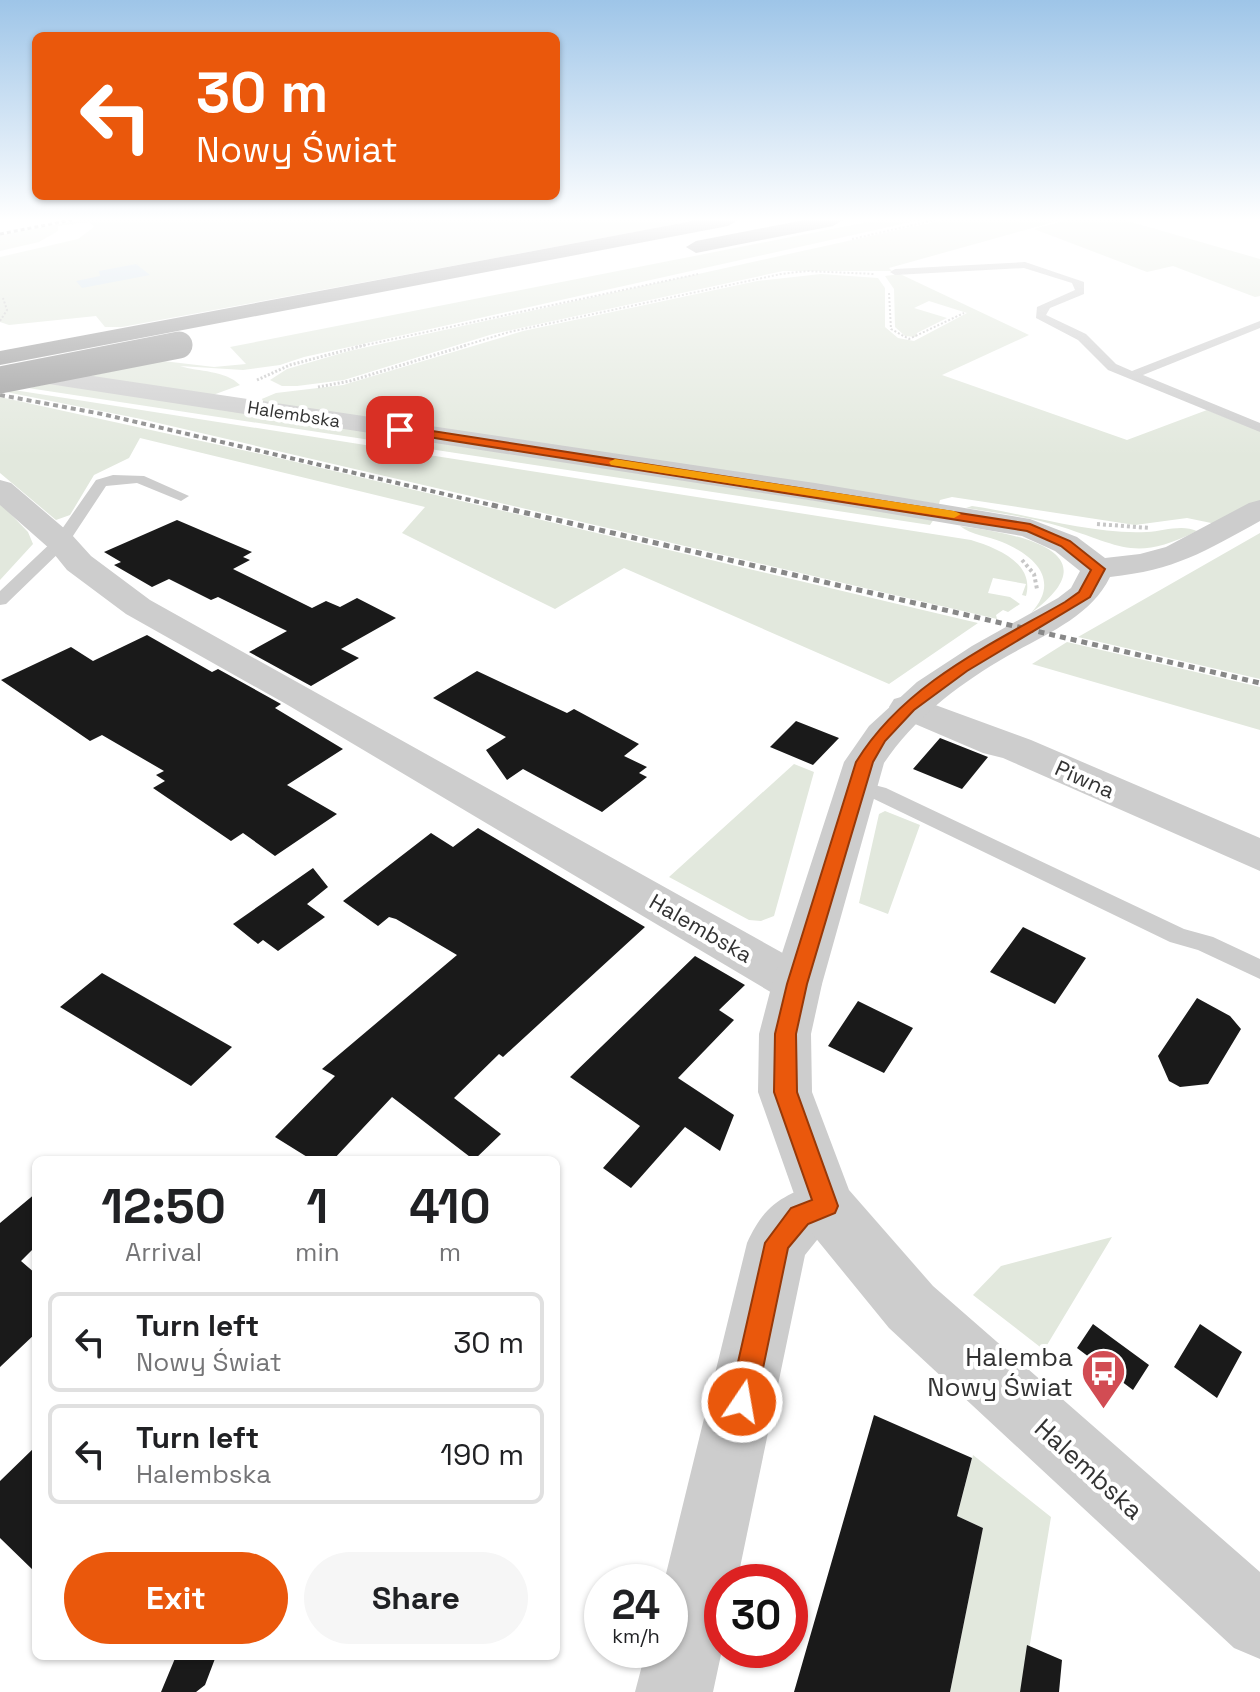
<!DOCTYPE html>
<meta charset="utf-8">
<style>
:root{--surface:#fff;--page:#f6f6f6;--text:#202124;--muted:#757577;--line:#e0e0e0;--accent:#ea580c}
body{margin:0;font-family:"Space Grotesk",sans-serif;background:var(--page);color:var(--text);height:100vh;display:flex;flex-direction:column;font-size:30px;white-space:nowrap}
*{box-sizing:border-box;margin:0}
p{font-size:26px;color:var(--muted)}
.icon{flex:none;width:44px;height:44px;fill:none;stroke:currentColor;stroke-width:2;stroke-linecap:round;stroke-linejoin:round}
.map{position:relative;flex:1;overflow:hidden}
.panel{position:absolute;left:32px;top:1156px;width:528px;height:504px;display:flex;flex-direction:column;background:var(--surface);border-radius:12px;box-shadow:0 2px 6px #0004}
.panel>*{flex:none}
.guide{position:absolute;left:32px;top:32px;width:528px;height:168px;border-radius:12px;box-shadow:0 2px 6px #0004;background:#ea580c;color:#fff;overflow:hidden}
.speed{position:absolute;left:584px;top:1564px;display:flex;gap:16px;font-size:40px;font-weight:700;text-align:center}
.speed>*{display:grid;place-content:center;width:104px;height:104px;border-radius:50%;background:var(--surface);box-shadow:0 2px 6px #0004;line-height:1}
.speed small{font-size:20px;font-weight:400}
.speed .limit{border:12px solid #d22;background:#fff;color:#111}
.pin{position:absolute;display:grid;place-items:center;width:68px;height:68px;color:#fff;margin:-34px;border-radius:16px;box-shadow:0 4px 12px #0006}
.me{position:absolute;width:88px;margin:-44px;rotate:12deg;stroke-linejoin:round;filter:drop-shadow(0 0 6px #0008)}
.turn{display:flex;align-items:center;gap:28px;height:168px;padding:0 32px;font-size:36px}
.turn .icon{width:104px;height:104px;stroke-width:2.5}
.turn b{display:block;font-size:56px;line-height:68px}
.eta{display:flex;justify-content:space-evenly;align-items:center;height:136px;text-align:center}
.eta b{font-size:48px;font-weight:700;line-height:56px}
.action{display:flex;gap:16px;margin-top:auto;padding:16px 32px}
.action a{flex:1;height:92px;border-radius:48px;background:var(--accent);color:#fff;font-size:32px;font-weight:700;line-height:92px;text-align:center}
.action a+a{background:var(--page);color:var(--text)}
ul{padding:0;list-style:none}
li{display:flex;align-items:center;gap:24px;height:100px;margin:0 16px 12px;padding:0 16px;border:4px solid var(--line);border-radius:12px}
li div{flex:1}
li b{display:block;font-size:30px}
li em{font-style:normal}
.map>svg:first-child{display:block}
.green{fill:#e2e8dd}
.water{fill:#cfdee8}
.building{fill:#1a1a1a}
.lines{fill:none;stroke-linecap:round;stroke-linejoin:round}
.path-far2{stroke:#c7c7c7;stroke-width:2;stroke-dasharray:2 2;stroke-linecap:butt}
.path-far1{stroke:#c7c7c7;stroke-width:3;stroke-dasharray:2 2;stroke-linecap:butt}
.path{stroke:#c7c7c7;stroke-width:4;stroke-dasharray:3 3;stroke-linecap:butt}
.service{fill:#cdcdcd;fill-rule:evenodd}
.minor{fill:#cdcdcd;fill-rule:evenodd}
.tertiary{fill:#cdcdcd;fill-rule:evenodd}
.motorway{fill:#9a9a9a;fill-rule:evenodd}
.rail-far2{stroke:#888;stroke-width:3;stroke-dasharray:4 3;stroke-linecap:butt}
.rail-far1{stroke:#888;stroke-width:4;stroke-dasharray:5 4;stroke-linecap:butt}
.rail{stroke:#888;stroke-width:5;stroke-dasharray:6 5;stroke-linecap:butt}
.motorway-bridge-far1{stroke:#9a9a9a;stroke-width:21}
.motorway-bridge{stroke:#9a9a9a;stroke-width:27}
.route{fill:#ea580c;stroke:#983908;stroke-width:2}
.slow{fill:#f59e0b}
.labels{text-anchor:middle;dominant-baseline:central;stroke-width:8;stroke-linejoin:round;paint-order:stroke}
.far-street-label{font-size:18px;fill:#333;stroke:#fff}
.street-label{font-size:22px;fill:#333;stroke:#fff}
.near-poi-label{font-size:26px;fill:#333;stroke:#fff;text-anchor:end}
.near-street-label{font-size:26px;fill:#333;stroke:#fff}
</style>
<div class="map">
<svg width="1260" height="1692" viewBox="0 0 1260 1692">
<rect width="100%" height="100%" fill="#fff"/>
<!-- green -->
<path class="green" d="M82,220H700L122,327H105L96,316L9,325L0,322V257L78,239L94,227L89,222L58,226V231L39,242L0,251V235Z
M878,220H920L304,357L280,365L243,370L180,366C199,372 225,370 240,385L213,395L84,377L163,361L214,367L246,364L230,347Z
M943,220H1061L889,268L892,271H783L493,334L344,380L297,386H282L270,380L287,369L349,351Z
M1067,220H1124L1260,259V296L1255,297L1173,266L1147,272L1034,229Z
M821,274L878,278L885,288V327L898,338L914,341L967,313L929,301L914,308L947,318L917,333L916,337L905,336L895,327L894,289L885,276L900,274L1029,335L942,375L1127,440L1207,410L1260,431V501L1216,524L1187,518L1135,525L952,497L940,500L939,504L257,401L276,393L343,385L523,331L757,281Z
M52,383L934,519L930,525L28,388Z
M14,390L971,540C997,548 1035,563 1026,596L1022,595L1026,584L993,578L988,593L1010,597L1020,604L1008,612L1003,610L996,615L997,619L141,419L6,392Z
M0,397L279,458L978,623L889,684L624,568L555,609L402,533L425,507L140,438L129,458L94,475L70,515L56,520L0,473Z
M0,503L28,532L33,544L0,580Z
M972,506C1027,514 1092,535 1147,532C1163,531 1182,524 1197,531C1135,562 1122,546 1062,527C1031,517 998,513 966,508Z
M960,526C1012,533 1117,550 1031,613C1061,580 1035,556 1002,542C988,536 971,535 960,526Z
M1260,533V679L1078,637Z
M1067,642L1260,687V730L1032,664Z
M794,764L814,772L774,916L761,921L749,920L669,877Z
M885,811L920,825L888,914L859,903L879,814Z
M1112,1237L1044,1350L973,1295L1001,1266Z
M973,1455L1051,1517L1022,1692H950L983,1528L957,1516Z"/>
<!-- water -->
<path class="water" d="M136,264L150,275L82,288L76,281L100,276L99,271Z"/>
<!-- building -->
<path class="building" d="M177,520L252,552L243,557L250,560L233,569L312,608L326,601L340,607L357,598L396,618L341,649L359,658L311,686L249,652L287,631L218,597L211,600L169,579L152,587L114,565L121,562L104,552Z
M147,635L212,672L218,669L281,704L275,708L343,749L287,785L337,814L275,856L243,833L231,841L153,788L165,781L156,775L164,771L102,735L90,741L1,680L71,647L93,661Z
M477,671L567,713L574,709L639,744L624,756L647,767L639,773L647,777L602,812L523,769L507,780L486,750L506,737L433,698Z
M796,721L839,738L813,765L770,747Z
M940,738L988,757L962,789L913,769Z
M478,828L645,927L503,1057L499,1054L454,1098L501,1134L474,1160L392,1097L333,1160H312L275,1137L335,1076L322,1069L457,955L396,919L389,917L378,926L343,901L431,833L453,847Z
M313,868L328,887L307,904L325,917L278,951L263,940L258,944L233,924Z
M1023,927L1086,958L1055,1004L990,972Z
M695,956L745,985L719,1010L734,1020L678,1078L734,1115L720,1151L685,1127L631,1188L603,1168L640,1126L570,1077Z
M102,973L232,1047L191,1086L60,1007Z
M1197,998L1230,1016L1241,1029L1208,1084L1180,1087L1169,1081L1158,1056Z
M858,1001L913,1028L884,1073L828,1046Z
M36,1193V1246L21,1261L36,1274V1333L0,1367V1223Z
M1093,1324L1149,1365L1133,1390L1077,1348Z
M1200,1324L1242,1352L1217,1398L1174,1367Z
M874,1415L972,1458L957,1516L983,1528L950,1692H794Z
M36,1446V1573L0,1538V1481Z
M1027,1645L1062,1660L1059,1692H1020Z
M176,1656H216L205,1685L196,1692H161Z"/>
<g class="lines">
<!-- path-far2 -->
<path class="path-far2" d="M852,239L935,220
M889,293L891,329L909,339L964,313
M0,321L7,310L3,298
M356,347L698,274
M460,347L509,332L781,274L807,271L874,274"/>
<!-- path-far1 -->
<path class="path-far1" d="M257,380L290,365L365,345
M318,387L350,381L467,345"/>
<!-- path -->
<path class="path" d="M1097,524L1150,528
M1022,560L1034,574L1037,589"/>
<!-- service -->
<path class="service" d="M1025,262L1084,282V294L1050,308L1046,315L1086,334L1116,364L1132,371L1260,321V328L1143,375L1260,423V432L1108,370L1078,340L1036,318L1037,307L1075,290L1072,283L1024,268L895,275L890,272L895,269Z
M113,475L144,476L189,496L181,501L137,483L106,486L67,545L6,604L0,605V591L55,539L96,480Z
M855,780L886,788L1184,929L1213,937L1260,959V979L1198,950L1170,942L872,798L848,792L845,787Z"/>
<!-- minor -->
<path class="minor" d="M0,480L11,483L72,535L91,556L150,600L815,971L822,984L815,997L797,1003L779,997L286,704L126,614L67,570L50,549L0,505Z
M908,695L1031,740L1260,838V871L1003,758L983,753L894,715L889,707L894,699Z
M826,1180L847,1187L855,1206L847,1225L821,1235L805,1255L737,1582H722V1650L713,1692H635L646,1650H670V1582H664L747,1243C766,1201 785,1195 826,1180Z"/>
<!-- tertiary -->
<path class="tertiary" d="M12,364L815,483L1030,519L1077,537L1105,558L1140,554L1166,547L1249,503L1260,500V521C1204,552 1175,570 1110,577C1089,620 1038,637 999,661C954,688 914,719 884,763L822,984L811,1034L812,1092L849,1190L933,1286L1260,1572V1659L1234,1648L889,1328L805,1225L758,1092L759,1034L772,984L844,762L869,726L917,682L972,646L1058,598L1071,588L1080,571L1055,551L1022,536L815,501L3,377L0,371L3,367Z"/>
<!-- motorway -->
<path class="motorway" d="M698,220H738L728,226L0,365V351Z
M804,220H843L833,226L696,253L686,247L696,241Z"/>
<!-- rail-far2 -->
<path class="rail-far2" d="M0,234L72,220"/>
<!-- rail-far1 -->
<path class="rail-far1" d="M0,395L102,414L500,507"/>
<!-- rail -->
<path class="rail" d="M492,505L1260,683"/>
<!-- motorway-bridge-far1 -->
<path class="motorway-bridge-far1" d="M168,347L179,345"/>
<!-- motorway-bridge -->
<path class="motorway-bridge" d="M0,380L179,345"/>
</g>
<!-- sky -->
<linearGradient id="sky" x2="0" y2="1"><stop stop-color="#9ec5e8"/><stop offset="0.48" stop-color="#fff"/><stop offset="1" stop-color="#fff" stop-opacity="0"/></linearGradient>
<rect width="1260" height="457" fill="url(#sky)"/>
<!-- route -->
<path class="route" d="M400,426L1030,524L1070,541L1105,569L1090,597L967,671L914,710L885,741L873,762L807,984L796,1034L797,1092L838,1206L835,1213L808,1224L788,1248L756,1402L752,1411L742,1415L733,1411L729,1402L765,1243L791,1208L812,1200L774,1092L775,1034L787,984L856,762C904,684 988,646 1065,602L1079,592L1091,570L1061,546L1027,531L396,432V427Z"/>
<!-- slow -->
<path class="slow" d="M615,459L954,511L961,514L954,518L611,465L609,462Z"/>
<!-- icons -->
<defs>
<symbol id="bus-pin" viewBox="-11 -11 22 30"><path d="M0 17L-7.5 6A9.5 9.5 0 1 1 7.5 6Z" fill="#d24c53" stroke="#fff"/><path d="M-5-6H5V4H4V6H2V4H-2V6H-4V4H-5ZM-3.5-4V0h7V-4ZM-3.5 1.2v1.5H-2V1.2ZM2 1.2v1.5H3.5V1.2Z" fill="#fff"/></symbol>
</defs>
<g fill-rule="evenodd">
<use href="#bus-pin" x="1078" y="1346" width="51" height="69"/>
</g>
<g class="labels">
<!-- far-street labels -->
<g class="far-street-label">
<text transform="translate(294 414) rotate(9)">Halembska</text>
</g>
<!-- street labels -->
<g class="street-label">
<text transform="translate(1085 779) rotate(24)">Piwna</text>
<text transform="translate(701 928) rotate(30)">Halembska</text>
</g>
<!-- near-poi labels -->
<g class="near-poi-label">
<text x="1073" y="1357">Halemba<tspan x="1073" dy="30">Nowy Świat</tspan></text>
</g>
<!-- near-street labels -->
<g class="near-street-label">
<text transform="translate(1089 1469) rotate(42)">Halembska</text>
</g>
</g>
</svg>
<div class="speed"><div>24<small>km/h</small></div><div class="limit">30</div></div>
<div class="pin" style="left:400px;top:430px;background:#d93025"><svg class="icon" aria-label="arrive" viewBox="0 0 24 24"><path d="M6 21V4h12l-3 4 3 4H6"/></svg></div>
<svg class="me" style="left:742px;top:1402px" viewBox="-20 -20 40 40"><circle r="17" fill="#ea580c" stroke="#fff" stroke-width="3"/><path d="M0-11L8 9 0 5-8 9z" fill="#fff"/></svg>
<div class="guide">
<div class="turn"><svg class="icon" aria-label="left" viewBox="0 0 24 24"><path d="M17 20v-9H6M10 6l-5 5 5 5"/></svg><div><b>30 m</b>Nowy Świat</div></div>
</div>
<section class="panel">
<div class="eta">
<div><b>12:50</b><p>Arrival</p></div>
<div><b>1</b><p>min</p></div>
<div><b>410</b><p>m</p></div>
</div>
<ul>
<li><svg class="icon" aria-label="left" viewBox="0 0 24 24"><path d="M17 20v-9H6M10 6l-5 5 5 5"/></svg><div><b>Turn left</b><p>Nowy Świat</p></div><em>30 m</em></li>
<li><svg class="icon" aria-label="left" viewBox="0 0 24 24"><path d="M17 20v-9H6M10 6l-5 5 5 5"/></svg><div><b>Turn left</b><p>Halembska</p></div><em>190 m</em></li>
</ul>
<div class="action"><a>Exit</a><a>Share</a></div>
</section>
</div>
